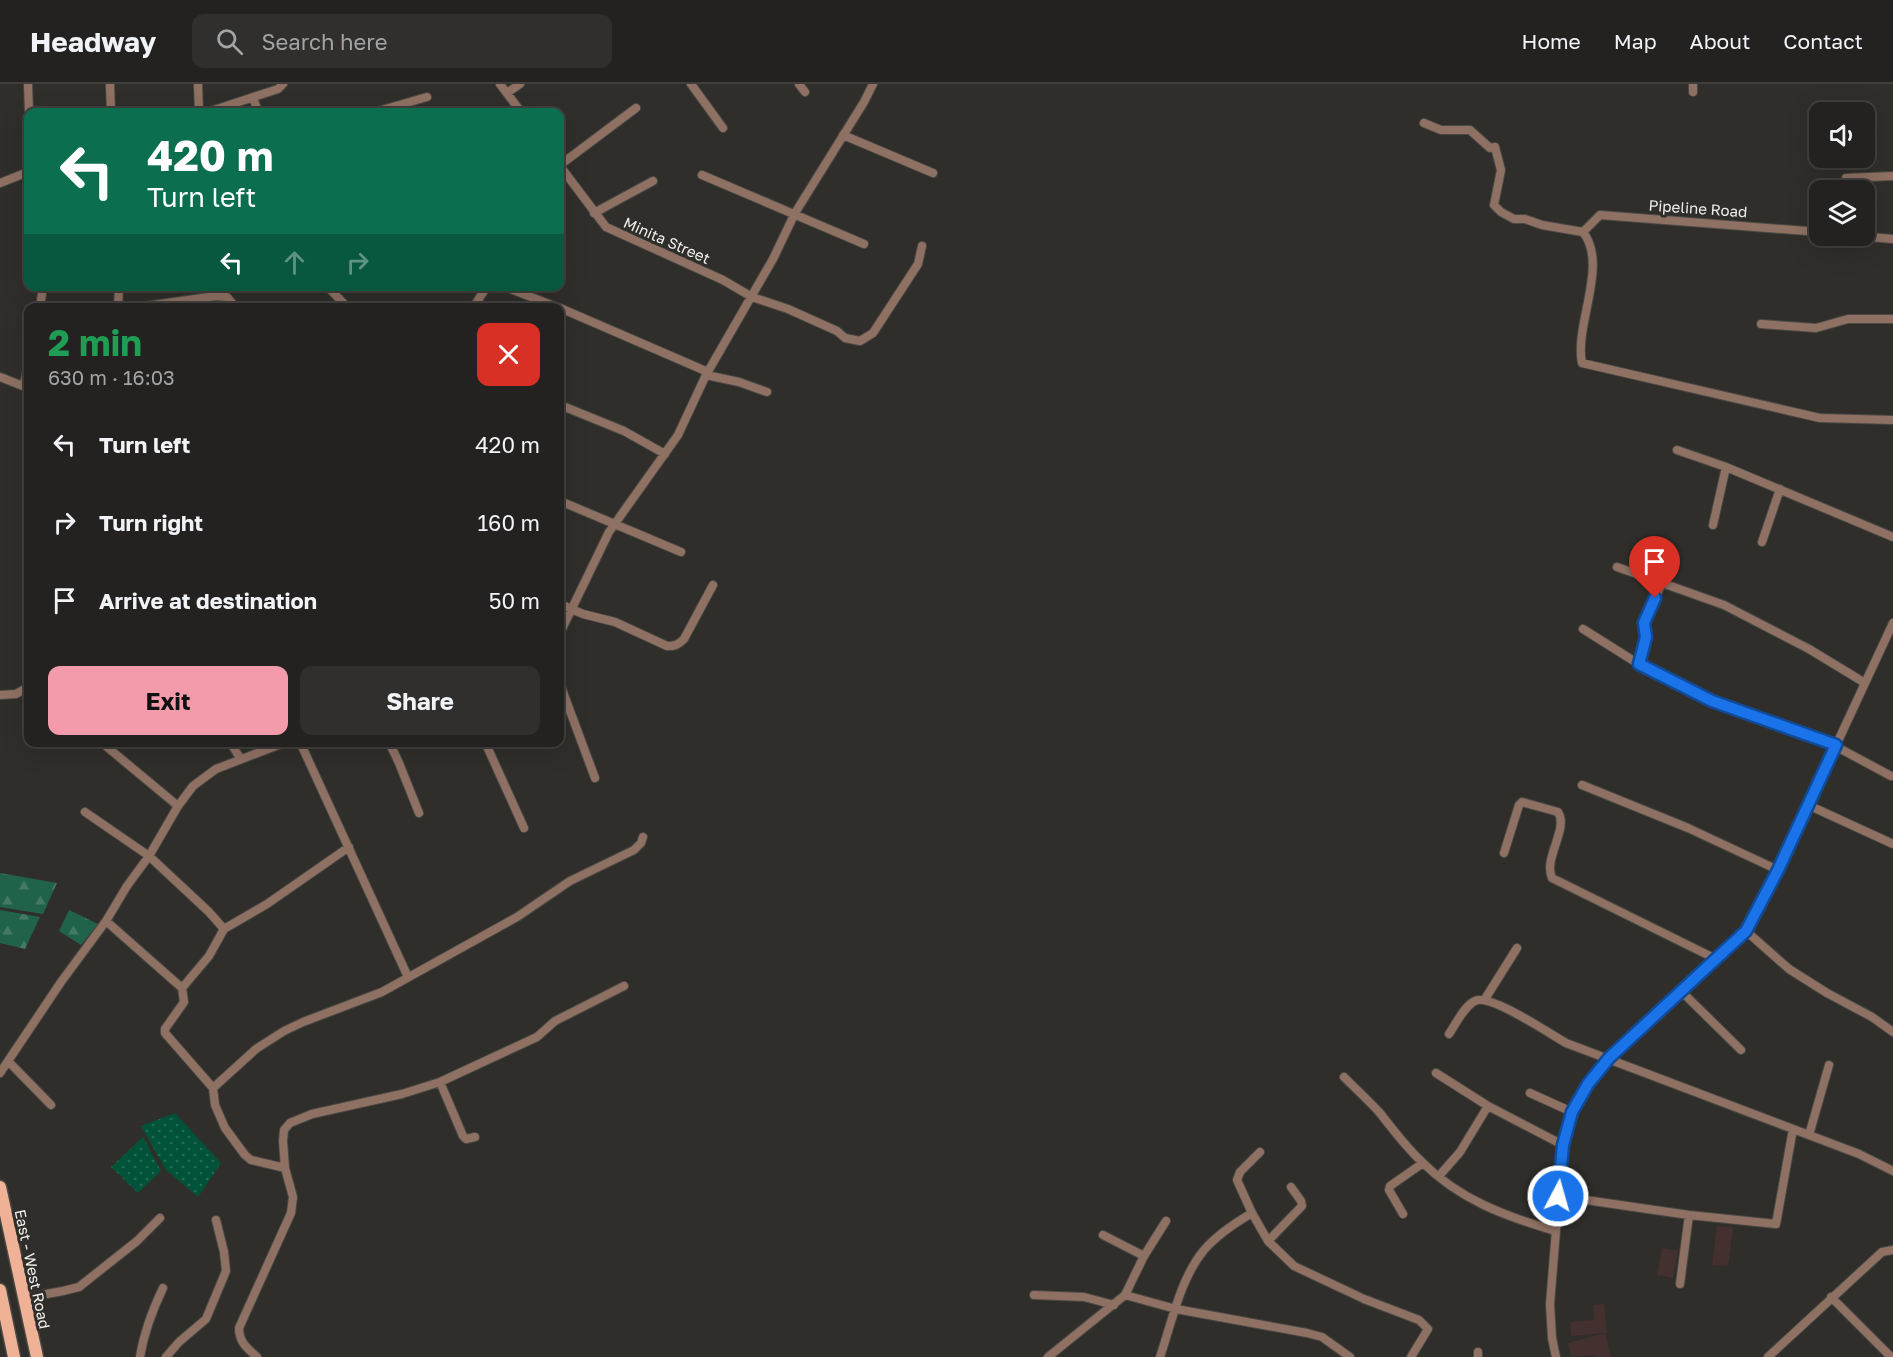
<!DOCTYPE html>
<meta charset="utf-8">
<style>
:root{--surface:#242220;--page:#302f2d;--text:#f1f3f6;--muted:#a3a4a5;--line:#413f3e;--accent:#f39aab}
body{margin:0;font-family:"Golos Text",sans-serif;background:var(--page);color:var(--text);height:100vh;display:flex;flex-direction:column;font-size:22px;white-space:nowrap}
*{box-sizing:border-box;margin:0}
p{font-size:20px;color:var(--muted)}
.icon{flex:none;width:33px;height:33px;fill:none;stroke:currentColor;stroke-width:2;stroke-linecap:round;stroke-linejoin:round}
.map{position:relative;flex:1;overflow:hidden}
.sheet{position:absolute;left:24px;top:219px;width:540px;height:444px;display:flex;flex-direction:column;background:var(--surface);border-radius:12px;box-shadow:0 6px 24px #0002,0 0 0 2px var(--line)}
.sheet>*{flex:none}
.hud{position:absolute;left:24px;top:24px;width:540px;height:183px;border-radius:12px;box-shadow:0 6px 24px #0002,0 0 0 2px var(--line);background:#0b6e4f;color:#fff;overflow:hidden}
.fabs{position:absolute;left:1809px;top:18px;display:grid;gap:12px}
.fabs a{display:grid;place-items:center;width:66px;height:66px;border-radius:12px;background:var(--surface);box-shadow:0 6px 24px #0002,0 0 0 2px var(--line);font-size:30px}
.pin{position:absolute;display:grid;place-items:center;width:51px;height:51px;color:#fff;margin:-62px -26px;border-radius:50% 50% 50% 0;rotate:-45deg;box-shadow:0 0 6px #0007}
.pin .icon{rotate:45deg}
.me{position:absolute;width:66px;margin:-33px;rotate:6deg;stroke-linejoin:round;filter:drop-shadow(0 0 4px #0008)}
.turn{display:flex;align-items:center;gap:21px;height:126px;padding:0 24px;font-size:27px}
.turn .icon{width:78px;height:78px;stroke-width:2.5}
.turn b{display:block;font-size:42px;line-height:51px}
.lanes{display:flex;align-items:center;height:57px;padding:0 24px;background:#0003;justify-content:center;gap:30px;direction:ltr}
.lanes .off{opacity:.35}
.round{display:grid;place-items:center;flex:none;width:63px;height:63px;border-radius:12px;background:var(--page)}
.headline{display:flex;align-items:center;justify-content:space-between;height:102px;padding:0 24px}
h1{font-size:36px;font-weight:700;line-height:45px;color:#1e9e55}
.primary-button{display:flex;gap:12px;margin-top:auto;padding:12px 24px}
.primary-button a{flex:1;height:69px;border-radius:12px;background:var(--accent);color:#111;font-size:24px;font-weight:700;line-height:69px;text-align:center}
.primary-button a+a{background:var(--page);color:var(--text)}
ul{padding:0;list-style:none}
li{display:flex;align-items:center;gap:18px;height:78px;padding:0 24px}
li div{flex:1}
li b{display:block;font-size:22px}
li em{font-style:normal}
header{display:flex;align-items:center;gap:36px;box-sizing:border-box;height:84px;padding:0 30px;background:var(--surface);border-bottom:2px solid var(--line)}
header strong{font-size:28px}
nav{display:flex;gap:33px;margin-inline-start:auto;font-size:21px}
.search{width:420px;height:54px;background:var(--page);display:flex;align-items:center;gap:15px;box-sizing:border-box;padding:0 21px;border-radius:12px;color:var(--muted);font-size:22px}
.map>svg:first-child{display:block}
.commercial{fill:#44302f}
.grass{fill:url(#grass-dots)}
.forest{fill:url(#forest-firs)}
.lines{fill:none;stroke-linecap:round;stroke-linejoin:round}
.street-casing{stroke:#4b4945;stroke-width:10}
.primary-casing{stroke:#4b4945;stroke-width:15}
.street{stroke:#8f7163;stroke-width:8}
.primary{stroke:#f0b296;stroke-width:12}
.route-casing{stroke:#114b97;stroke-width:15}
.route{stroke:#1a73e8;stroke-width:10}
.labels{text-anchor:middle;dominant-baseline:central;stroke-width:6;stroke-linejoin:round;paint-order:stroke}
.street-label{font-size:15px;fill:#efeeeb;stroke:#302e2a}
</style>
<header>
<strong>Headway</strong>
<div class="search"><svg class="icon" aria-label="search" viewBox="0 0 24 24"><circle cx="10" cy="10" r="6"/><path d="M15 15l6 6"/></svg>Search here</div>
<nav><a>Home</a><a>Map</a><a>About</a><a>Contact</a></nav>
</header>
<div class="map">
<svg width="1893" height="1273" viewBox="0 0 1893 1273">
<defs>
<pattern id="grass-dots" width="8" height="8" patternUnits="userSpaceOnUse" patternTransform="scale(1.5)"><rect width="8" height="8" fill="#005239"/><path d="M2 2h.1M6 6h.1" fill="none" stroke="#266b56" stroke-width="1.8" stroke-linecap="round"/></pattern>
<pattern id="forest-firs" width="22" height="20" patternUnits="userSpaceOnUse" patternTransform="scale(1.5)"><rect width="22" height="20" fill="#21634a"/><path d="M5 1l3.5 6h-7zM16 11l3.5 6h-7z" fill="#427a64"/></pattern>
</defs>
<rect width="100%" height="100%" fill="#302e2a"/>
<!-- commercial -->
<path class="commercial" d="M1717,1142L1733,1144L1728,1182L1712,1181Z
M1662,1164L1678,1167L1673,1194L1657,1191Z
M1604,1220L1607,1249H1605L1611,1273H1595L1594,1271L1571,1273L1568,1259L1605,1249L1571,1252L1570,1238L1594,1236L1593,1221Z"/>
<!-- grass -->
<path class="grass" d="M175,1029L221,1079L198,1113L165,1085L141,1042Z
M143,1053L161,1087L138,1109L111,1083Z"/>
<!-- forest -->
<path class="forest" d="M0,789L57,799L43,830L0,823Z
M0,826L40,833L25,865L0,859Z
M69,826L98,840L81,861L59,847Z"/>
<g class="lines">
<defs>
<path id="street" d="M28,0L29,28
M110,0L111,28
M198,0L199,28
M500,0L521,28
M691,0L723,44
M799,0L805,8
M1693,8V0
M507,9L520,0
M253,13L258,28
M208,28L278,5L283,0
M375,28L427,13
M1424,39L1441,46H1470L1490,64L1495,63L1501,86L1494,121L1501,128L1514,135H1525L1542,141L1583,148C1609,181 1574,241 1582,279L1820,334L1893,336
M843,51L933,89
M560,81L636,24
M560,82L606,143L723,196L752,213L788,225L837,247L845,254L860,257L873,249L918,180L922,162
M702,91L864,160
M1846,94L1893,92
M0,99L28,88
M594,129L653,97
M1583,148L1600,131L1820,148
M1858,152L1893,155
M327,202L348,224
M503,202L559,224
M40,224L43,202
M118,224L119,202
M132,224L216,212L227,213L236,224
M473,224L487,202
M560,224L708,288
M1761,240L1816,244L1848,235H1893
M706,291L739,298L767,308
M0,293L28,304
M24,302L28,279
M560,321L624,347L665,370
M1677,366L1726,383L1893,453
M560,417L681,468
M1713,441L1726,383
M1762,458L1780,405
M1617,483L1724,521L1809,565L1865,599
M560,520L583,530L615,538L667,562C675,562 678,561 684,555L713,501
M1583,545L1645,584L1712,617L1836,661
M560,549L609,448L678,351L706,291L773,175L795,129L864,18L873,0
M1639,580L1646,553L1644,539L1662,499
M560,600L595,694
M0,611L16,610L28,603
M101,658L178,722
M230,658L240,674
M300,658L408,893
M389,658L399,679L419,729
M485,658L524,744
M1835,662L1891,692
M1582,701L1688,744L1778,786
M1808,721L1893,760
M85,728L149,772L209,828L224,845L267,820L349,763
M1504,769L1519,721L1522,718L1558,728C1569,745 1543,774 1552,794L1716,875
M106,837L182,904L184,918L165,945V949L213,1004L215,1021L225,1044L245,1071L251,1076L285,1084
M1746,847L1789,885L1827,909L1872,933L1893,948
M182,904L209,872L224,845
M1681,907L1741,966
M1485,915L1517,864
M1449,950C1456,940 1464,922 1475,917C1490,909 1550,950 1566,959L1859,1070L1893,1087
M8,977L51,1021
M0,989L61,898L106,837L127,802L149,772L178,722L193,702L216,685L286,658
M1436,989L1488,1022L1563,1061
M1344,993C1356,1005 1369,1017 1380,1029C1393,1046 1406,1063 1422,1078C1460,1116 1505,1132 1555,1147
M440,998L463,1052L466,1055L475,1053
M213,1004L256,965L284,947L303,938L382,908L517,833L570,797L634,766L641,759L643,753
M1530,1009L1572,1028
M1809,1051L1829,981
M1260,1068L1240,1088L1237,1096L1252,1129L1268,1157L1294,1182L1364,1215L1419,1236L1428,1245L1411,1273
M1439,1092L1460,1068L1488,1022
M1558,1112L1689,1131L1776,1140L1793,1045
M1403,1130L1389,1106L1390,1102L1423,1079
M1103,1151L1144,1172
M1268,1157L1302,1122L1301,1117L1291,1103
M1680,1200L1689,1131
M1034,1211L1084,1213L1114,1221
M1125,1211L1176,1225L1307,1249L1322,1253L1350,1273
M1831,1213L1891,1273
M25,1214L63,1207L79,1203L137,1157L160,1134
M140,1273C144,1248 152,1227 163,1204
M166,1273L179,1258L206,1235L226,1187L224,1168L216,1136
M257,1273C247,1264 239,1258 239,1244L291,1129L293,1113L285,1084L283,1057L284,1046L290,1039L312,1030L402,1010L440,998L537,953L555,937L624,902
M1048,1273L1125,1211L1144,1172L1166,1137
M1160,1273C1172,1238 1180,1195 1204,1166C1217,1151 1235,1139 1252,1129
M1478,1273V1268
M1556,1273L1552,1254L1550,1220L1563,1061L1572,1028L1588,1000L1609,974L1746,847L1778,786L1893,539
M1768,1273L1882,1168L1893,1166"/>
<path id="primary" d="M0,1103L37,1273
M0,1206L14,1273"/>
</defs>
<!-- street casing -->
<use href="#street" class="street-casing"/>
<!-- primary casing -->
<use href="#primary" class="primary-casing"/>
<!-- street -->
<use href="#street" class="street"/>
<!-- primary -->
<use href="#primary" class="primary"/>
</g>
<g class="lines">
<defs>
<path id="route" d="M1558,1112L1563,1061L1572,1028L1588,1000L1609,974L1746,847L1778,786L1836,661L1712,617L1639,580L1646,553L1644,539L1655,514"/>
</defs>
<!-- route casing -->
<use href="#route" class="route-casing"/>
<!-- route -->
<use href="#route" class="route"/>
</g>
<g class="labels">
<!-- street labels -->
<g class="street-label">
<text transform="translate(1698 124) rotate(4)">Pipeline Road</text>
<text transform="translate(667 156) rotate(24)">Minita Street</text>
<text transform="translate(33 1185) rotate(78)">East - West Road</text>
</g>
</g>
</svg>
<div class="fabs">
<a><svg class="icon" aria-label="sound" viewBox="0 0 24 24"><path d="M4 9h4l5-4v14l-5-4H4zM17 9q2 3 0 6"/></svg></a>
<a><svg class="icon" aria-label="layers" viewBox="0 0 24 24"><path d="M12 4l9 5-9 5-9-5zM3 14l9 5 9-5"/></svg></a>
</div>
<div class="pin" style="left:1655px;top:514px;background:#d93025"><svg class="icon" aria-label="arrive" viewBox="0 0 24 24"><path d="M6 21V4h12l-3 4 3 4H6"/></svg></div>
<svg class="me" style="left:1558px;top:1112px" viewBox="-20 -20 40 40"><circle r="17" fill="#1a73e8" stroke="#fff" stroke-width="3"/><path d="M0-11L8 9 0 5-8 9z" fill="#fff"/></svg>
<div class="hud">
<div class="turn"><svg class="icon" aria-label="left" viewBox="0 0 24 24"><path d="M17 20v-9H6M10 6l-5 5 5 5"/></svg><div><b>420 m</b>Turn left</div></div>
<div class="lanes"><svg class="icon" aria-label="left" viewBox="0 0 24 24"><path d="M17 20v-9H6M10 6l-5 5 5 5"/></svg><svg class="icon off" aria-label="ahead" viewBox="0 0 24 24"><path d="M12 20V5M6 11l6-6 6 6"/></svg><svg class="icon off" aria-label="right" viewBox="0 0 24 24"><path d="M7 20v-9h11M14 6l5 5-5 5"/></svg></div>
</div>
<section class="sheet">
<div class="headline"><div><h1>2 min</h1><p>630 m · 16:03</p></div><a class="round" style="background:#d93025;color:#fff"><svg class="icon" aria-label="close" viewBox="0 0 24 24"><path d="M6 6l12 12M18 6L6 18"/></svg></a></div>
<ul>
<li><svg class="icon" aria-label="left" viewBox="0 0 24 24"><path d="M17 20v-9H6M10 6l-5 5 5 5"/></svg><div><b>Turn left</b></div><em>420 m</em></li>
<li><svg class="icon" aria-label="right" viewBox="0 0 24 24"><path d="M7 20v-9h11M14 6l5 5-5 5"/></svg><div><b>Turn right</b></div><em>160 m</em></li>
<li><svg class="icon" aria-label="arrive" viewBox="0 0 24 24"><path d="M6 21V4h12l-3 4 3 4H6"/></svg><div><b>Arrive at destination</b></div><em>50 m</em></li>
</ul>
<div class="primary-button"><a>Exit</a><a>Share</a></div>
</section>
</div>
